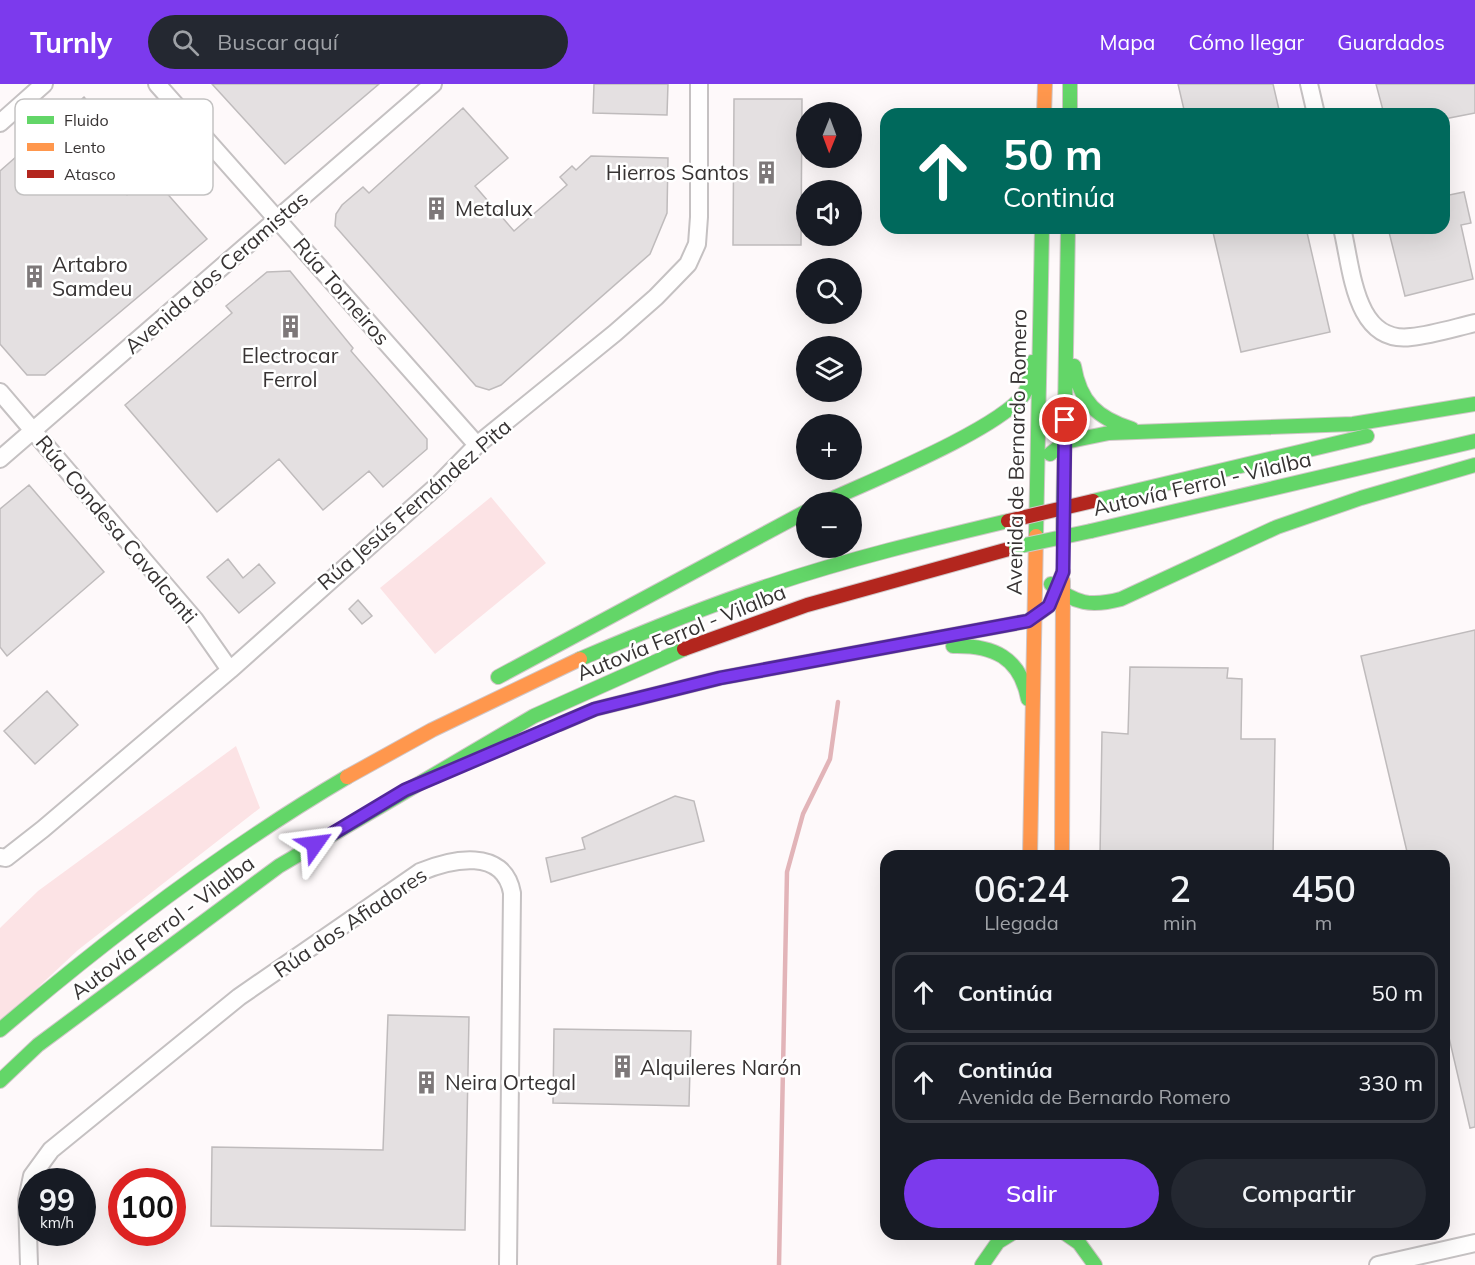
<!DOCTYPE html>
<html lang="es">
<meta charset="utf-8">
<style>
:root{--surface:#171b24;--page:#242831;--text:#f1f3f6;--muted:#9ea1a6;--line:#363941;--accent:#7c3aed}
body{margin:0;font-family:Mulish,sans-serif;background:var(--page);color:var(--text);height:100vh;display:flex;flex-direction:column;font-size:22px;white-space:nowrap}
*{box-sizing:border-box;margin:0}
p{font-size:20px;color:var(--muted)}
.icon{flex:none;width:33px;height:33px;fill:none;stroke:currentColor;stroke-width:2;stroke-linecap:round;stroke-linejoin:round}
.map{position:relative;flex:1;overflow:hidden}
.drawer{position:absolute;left:880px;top:766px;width:570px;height:390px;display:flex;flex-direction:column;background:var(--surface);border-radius:18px;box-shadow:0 6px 24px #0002}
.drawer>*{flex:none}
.top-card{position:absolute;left:880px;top:24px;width:570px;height:126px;border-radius:18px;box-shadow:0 6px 24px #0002;background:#00695c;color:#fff;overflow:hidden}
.needle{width:39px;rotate:181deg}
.fabs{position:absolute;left:796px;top:18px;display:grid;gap:12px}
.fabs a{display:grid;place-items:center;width:66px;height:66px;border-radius:50%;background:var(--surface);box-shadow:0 6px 24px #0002;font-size:30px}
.speed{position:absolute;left:18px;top:1084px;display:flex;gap:12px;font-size:30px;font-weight:700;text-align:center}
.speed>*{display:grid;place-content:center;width:78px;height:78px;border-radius:50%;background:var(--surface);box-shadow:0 6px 24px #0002;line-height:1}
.speed small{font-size:15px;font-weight:400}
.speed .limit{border:9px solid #d22;background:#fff;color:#111}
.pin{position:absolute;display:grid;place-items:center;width:51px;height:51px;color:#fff;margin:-26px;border:3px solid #fff;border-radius:50%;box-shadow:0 2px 6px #0007}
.me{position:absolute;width:66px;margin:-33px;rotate:59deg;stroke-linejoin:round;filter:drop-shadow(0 0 4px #0008)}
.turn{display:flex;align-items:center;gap:21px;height:126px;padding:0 24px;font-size:27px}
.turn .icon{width:78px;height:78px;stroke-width:2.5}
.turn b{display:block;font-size:42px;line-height:51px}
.eta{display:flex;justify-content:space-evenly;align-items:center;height:102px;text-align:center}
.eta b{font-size:36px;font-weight:600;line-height:42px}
.action{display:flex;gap:12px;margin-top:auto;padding:12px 24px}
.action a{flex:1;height:69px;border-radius:36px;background:var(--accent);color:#fff;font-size:24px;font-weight:600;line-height:69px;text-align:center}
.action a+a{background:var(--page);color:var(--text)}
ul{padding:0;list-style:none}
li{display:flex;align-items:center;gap:18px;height:81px;margin:0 12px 9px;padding:0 12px;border:3px solid var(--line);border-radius:18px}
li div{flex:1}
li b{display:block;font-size:22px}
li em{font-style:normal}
header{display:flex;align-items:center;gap:36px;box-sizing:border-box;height:84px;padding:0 30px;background:var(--accent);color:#fff}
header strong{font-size:28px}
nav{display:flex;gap:33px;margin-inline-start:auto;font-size:21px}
.search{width:420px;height:54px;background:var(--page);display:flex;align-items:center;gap:15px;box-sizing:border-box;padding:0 21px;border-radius:33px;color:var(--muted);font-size:22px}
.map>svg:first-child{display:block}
.green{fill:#fce3e5}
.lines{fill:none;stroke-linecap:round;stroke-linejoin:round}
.stream{stroke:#e2b4b8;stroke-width:4.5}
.building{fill:#e4e0e1;stroke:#bfbbbc;stroke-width:1.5}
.street-casing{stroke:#c5c1c2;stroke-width:20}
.fast-casing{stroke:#d0c7c8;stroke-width:16}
.slow-casing{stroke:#d0c7c8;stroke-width:16}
.jam-casing{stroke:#d0c7c8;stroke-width:16}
.street{stroke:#fffefe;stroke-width:16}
.fast{stroke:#63d668;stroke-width:14}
.slow{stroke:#ff974d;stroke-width:14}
.jam{stroke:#b3261e;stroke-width:14}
.fast-bridge-casing{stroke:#d0c7c8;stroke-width:16;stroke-linecap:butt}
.jam-bridge-casing{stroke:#d0c7c8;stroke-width:16;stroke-linecap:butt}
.fast-bridge{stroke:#63d668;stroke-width:14}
.jam-bridge{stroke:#b3261e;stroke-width:14}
.route-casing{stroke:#51269a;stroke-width:15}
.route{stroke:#7c3aed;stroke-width:10}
.labels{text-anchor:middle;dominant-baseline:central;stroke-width:5;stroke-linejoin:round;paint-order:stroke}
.poi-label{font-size:21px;fill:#373333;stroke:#fff;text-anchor:start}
.street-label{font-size:21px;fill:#373333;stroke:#fff}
.key{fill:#fff;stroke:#c3c2c2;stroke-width:1.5}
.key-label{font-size:16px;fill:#373333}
</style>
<header>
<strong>Turnly</strong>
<div class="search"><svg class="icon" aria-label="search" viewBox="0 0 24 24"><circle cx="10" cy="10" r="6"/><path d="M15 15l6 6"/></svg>Buscar aquí</div>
<nav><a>Mapa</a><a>Cómo llegar</a><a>Guardados</a></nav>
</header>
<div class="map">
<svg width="1475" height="1181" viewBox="0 0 1475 1181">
<rect width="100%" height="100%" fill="#fef9fa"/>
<!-- green -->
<path class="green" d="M491,413L546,479L435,570L380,504Z
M236,662L260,724L78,866L0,939V844L38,807Z"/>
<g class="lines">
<!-- stream -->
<path class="stream" d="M779,1181L787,788L803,730L830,675L838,618"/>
</g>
<!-- building -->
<path class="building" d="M212,0H379L285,80Z
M594,0H668L667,31L593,29Z
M1178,0H1273L1280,30H1185Z
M1376,0H1475V29L1444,35V30H1384Z
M84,13L126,62L102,84L127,111L150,90L207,155L45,291H27L0,260V87Z
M734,15H802L801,161H733Z
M463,24L508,74L475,102L514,147L567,101L560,93L572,82L576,86L591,72L668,74L667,129L650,170L501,301L489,306L476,302L335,142L336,130L342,121L363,103L369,109Z
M1464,108L1471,139L1461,141L1473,195L1405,212L1388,144H1444V112Z
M1212,144H1306L1330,248L1241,268Z
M290,187L353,264L351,267L427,355V365L383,403L369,387L323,426L279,375L217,428L125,321L232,229L226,222L267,188Z
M29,401L104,488L7,572L0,563V425Z
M228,475L243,494L259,480L275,499L239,529L207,493Z
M358,516L372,532L362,540L349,525Z
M1475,546V1043L1470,1044L1444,932V772H1408L1361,572Z
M1130,583L1228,584L1227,594L1242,595L1241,655H1275L1273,772H1100L1102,648L1128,650Z
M47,607L78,641L35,680L4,647Z
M675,712L694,717L704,757L551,798L546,774L585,765L582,754Z
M388,931L469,933L465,1146L211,1142L212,1063L383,1066Z
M554,945L691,947L689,1022L553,1019Z"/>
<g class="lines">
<defs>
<path id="street" d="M157,0L477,361
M1309,0L1316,30
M0,39L44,0
M1342,144C1352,184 1354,260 1411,253C1432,251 1454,244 1475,239
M0,308L195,536L230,586
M0,375L433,0
M0,773L6,774L43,745L230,586L438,401L477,361L615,249L656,213L688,180L697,160L699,133V0
M29,1181L27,1116L32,1092L51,1066L239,913L420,788C451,775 504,763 512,809L508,1181
M1378,1181L1475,1159"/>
<path id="fast" d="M1070,0V30
M1074,282C1080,318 1097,334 1132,345
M1050,370L1065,358L1109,349L1353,340L1475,320
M1093,417L1367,352
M825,418C868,398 1000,345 1024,310C1030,301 1030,288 1032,278
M1091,447L1475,357
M1063,449L1068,144
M1036,452L1042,144
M1051,500C1075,520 1091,523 1121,515L1277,443L1361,414L1475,381
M953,562C993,561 1020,573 1028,615
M580,575C643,548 706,522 771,501C848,475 928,456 1008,437
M498,593L807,427
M560,640L595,625L720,594L1028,537L1049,522L1063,488
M0,946C109,853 223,766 347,693
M0,997L38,961L279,782L534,632L684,565
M1066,1150L1079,1159L1095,1181
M982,1181L998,1158L1011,1150"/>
<path id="slow" d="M1044,30L1045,0
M347,693L432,646L580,575
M1030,772L1036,452
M1062,772L1063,497"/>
<path id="jam" d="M684,565L807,521L1016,463"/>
</defs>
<!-- street casing -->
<use href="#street" class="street-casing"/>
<!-- fast casing -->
<use href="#fast" class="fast-casing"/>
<!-- slow casing -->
<use href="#slow" class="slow-casing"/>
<!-- jam casing -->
<use href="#jam" class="jam-casing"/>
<!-- street -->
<use href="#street" class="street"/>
<!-- fast -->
<use href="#fast" class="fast"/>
<!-- slow -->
<use href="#slow" class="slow"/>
<!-- jam -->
<use href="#jam" class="jam"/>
<defs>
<path id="fast-bridge" d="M1016,463L1091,447"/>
<path id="jam-bridge" d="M1008,437L1093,417"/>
</defs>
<!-- fast-bridge casing -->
<use href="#fast-bridge" class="fast-bridge-casing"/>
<!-- jam-bridge casing -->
<use href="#jam-bridge" class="jam-bridge-casing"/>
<!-- fast-bridge -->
<use href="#fast-bridge" class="fast-bridge"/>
<!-- jam-bridge -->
<use href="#jam-bridge" class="jam-bridge"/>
</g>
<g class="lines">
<defs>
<path id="route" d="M315,760L405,706L595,625L720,594L1028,537L1049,522L1063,488L1065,336"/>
</defs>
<!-- route casing -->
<use href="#route" class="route-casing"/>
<!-- route -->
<use href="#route" class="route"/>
</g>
<!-- icons -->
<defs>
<symbol id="building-bare" viewBox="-9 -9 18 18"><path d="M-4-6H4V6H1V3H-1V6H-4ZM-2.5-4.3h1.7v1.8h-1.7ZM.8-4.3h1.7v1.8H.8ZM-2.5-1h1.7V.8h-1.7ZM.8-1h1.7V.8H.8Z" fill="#7d7879" stroke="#fff" stroke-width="2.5" paint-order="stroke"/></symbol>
</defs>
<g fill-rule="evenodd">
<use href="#building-bare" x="750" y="72" width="33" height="33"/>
<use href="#building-bare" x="420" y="108" width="33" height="33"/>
<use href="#building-bare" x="18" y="176" width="33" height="33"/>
<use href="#building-bare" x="274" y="226" width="33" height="33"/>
<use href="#building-bare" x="606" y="966" width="33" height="33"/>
<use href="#building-bare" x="410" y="982" width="33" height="33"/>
</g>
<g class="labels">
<!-- poi labels -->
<g class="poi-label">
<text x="749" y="88" text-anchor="end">Hierros Santos</text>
<text x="455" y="124">Metalux</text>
<text x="52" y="180">Artabro<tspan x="52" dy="24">Samdeu</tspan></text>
<text x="290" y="271" text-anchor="middle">Electrocar<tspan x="290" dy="24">Ferrol</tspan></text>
<text x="640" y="983">Alquileres Narón</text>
<text x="445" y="998">Neira Ortegal</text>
</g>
<!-- street labels -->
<g class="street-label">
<text transform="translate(216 188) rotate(-41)">Avenida dos Ceramistas</text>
<text transform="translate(342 207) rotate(49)">Rúa Torneiros</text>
<text transform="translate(1016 368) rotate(-89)">Avenida de Bernardo Romero</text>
<text transform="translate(1202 399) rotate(-13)">Autovía Ferrol - Vilalba</text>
<text transform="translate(414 420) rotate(-41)">Rúa Jesús Fernández Pita</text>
<text transform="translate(117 445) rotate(50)">Rúa Condesa Cavalcanti</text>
<text transform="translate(681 548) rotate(-22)">Autovía Ferrol - Vilalba</text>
<text transform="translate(350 838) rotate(-34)">Rúa dos Afiadores</text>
<text transform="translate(162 843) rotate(-37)">Autovía Ferrol - Vilalba</text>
</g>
</g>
<!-- legend -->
<rect x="15" y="15" width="198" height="96" rx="9" class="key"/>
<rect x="27" y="32" width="27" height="8" fill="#63d668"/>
<rect x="27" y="59" width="27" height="8" fill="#ff974d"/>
<rect x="27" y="86" width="27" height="8" fill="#b3261e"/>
<g class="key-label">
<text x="64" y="42">Fluido</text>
<text x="64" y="69">Lento</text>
<text x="64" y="96">Atasco</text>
</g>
</svg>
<div class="fabs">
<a><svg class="needle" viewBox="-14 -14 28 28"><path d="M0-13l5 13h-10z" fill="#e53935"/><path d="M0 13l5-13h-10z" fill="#9ea1a6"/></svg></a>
<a><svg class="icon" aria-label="sound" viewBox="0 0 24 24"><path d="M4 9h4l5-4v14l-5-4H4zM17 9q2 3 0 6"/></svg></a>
<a><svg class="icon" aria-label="search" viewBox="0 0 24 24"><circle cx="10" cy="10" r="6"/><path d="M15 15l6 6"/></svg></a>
<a><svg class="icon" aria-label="layers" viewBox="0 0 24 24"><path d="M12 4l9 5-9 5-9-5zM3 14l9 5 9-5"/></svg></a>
<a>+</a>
<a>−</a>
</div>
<div class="speed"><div>99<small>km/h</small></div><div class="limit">100</div></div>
<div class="pin" style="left:1065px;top:336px;background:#d93025"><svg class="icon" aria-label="arrive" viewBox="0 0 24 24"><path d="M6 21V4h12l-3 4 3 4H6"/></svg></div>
<svg class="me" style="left:315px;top:760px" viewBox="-20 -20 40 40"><path d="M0-17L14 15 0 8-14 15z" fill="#7c3aed" stroke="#fff" stroke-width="4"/></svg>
<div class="top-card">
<div class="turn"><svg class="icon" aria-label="ahead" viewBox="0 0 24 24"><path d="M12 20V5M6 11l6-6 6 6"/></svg><div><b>50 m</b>Continúa</div></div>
</div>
<section class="drawer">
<div class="eta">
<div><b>06:24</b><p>Llegada</p></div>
<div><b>2</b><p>min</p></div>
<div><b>450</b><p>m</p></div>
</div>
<ul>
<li><svg class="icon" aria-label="ahead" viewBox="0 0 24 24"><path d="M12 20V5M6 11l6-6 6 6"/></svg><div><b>Continúa</b></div><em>50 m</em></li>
<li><svg class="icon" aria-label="ahead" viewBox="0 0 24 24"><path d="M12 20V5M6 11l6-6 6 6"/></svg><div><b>Continúa</b><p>Avenida de Bernardo Romero</p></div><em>330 m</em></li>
</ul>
<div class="action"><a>Salir</a><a>Compartir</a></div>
</section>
</div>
